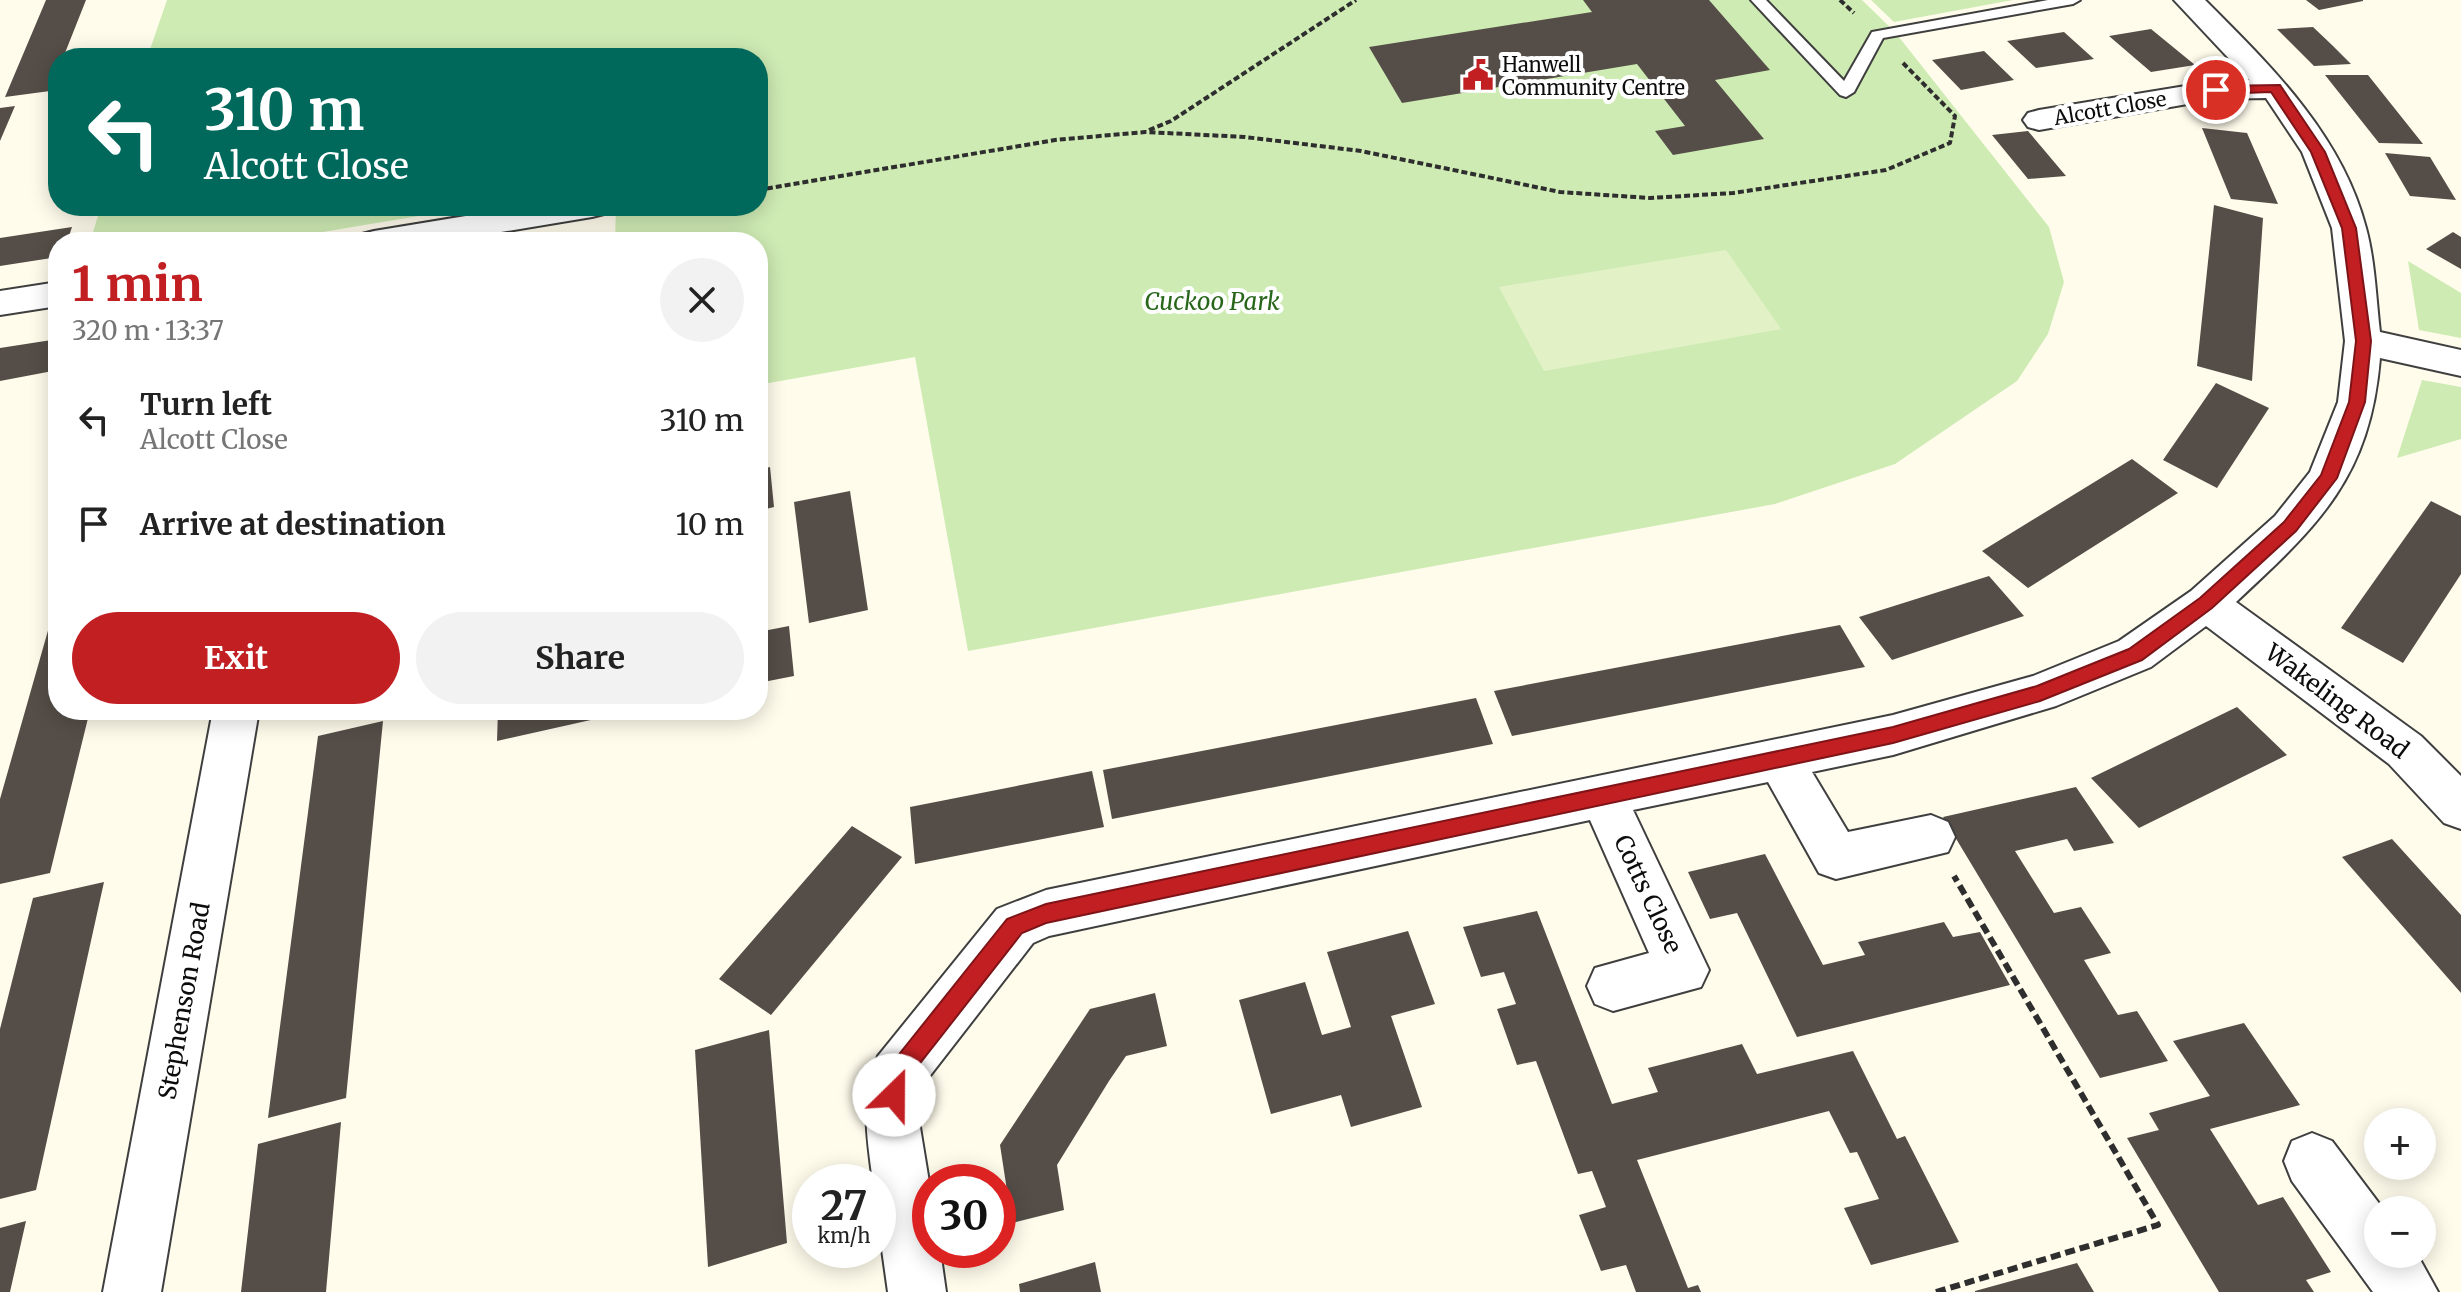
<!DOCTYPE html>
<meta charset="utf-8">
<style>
:root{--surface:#fff;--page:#f2f2f2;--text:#222;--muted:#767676;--accent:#c21f23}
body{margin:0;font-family:Merriweather,serif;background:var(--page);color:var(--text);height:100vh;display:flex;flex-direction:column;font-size:30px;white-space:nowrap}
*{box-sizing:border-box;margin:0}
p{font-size:26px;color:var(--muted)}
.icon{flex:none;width:44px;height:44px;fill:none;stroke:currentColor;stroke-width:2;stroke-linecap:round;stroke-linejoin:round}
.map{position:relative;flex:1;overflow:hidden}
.drawer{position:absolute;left:48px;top:232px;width:720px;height:488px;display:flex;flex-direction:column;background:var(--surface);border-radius:32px;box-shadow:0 4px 20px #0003}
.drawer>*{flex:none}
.hud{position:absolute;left:48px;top:48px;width:720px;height:168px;border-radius:32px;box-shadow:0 4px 20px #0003;background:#00695c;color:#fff;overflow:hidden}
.buttons{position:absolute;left:2364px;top:1108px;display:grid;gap:16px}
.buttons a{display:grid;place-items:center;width:72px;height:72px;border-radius:50%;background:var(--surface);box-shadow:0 4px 20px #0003;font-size:40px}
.speed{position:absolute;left:792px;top:1164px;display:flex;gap:16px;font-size:40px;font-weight:700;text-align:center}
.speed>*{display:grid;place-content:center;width:104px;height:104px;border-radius:50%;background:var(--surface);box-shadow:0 4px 20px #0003;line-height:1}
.speed small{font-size:20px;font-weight:400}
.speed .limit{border:12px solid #d22;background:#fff;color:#111}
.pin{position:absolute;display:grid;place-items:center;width:68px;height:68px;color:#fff;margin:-34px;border:4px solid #fff;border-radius:50%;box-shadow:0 2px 8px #0007}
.me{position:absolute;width:88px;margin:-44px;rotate:23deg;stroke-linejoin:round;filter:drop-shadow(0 0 6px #0008)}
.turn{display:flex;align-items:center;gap:28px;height:168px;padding:0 24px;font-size:36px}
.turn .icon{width:104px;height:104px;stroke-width:2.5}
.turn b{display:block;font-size:56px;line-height:68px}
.round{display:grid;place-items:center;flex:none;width:84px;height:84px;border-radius:42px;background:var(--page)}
.summary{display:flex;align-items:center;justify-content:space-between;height:136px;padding:0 24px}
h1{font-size:48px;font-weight:700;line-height:60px;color:var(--accent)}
.cta{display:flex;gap:16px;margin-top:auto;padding:16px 24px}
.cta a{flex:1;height:92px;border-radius:48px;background:var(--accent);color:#fff;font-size:32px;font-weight:700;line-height:92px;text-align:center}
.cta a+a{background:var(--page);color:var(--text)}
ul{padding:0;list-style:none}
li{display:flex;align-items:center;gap:24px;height:104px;padding:0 24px}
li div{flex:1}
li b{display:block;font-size:30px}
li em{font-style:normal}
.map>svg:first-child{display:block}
.green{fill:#cfebb4}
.pitch{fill:#e2f2c6}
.building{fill:#554e48}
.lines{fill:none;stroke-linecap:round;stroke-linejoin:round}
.lane-casing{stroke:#3f3f3f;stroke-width:4}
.street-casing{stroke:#3f3f3f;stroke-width:4}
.path-far1{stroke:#2e2e2e;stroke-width:4;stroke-dasharray:6 3;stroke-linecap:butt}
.path{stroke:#2e2e2e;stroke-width:6;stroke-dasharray:10 5;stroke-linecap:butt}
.lane{fill:#fff;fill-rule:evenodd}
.street{fill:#fff;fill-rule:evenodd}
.route{fill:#c21f23;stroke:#7e1417;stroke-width:2}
.labels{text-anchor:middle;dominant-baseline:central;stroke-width:8;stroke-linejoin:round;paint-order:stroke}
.far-poi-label{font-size:20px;fill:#0c0c0c;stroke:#fff;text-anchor:start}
.far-street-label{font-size:20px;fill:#0c0c0c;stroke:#fff}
.park-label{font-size:24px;font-style:italic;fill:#28661a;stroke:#fff}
.street-label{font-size:24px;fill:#0c0c0c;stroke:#fff}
</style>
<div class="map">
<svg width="2461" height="1292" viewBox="0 0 2461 1292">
<rect width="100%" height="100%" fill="#fffcec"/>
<!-- green -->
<path class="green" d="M167,0H1862L1895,32L2049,227L2064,282L2048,334L2017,381L1895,464L1775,504L968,651L915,357L758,385V242H615L616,206H758V58H147Z
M1871,0H2013L1894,22Z
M101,206H478L263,242H90Z
M2408,261L2461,293V338L2419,330Z
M2422,380L2461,387V439L2397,458Z"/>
<!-- pitch -->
<path class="pitch" d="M1726,250L1781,329L1544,371L1499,287Z"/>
<!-- building -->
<path class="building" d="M46,0H86L63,58H58V70L50,91L5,97Z
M1583,0H1709L1770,70L1715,80L1764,139L1673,155L1655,131L1685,126L1637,64L1402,103L1369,47L1592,12Z
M2306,0H2363V1L2319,10Z
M2313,27L2332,45L2351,64L2314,66L2277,29Z
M2151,29L2195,65L2151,72L2109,36Z
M2064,32L2094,59L2036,68L2007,41Z
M1984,51L2014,80L1961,90L1932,60Z
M2325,75H2368L2423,144L2379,143Z
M15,106L0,141V108Z
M2202,128L2247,133L2278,204L2231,199Z
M2028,131L2066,176L2028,179L1992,135Z
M2385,153L2430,157L2456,200L2410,196Z
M2214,205L2263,218L2252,381L2197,366Z
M72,227L67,242H58V257L0,266V238Z
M2453,232L2461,237V269L2426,249Z
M58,339V370L0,381V348Z
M2216,383L2269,408L2217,488L2163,460Z
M2132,459L2178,493L2028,588L1982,551Z
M770,467L774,507L758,511V470Z
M850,491L868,610L809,623L794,502Z
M2431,501L2461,516V574L2403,663L2341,628Z
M1989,576L2024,616L1892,660L1859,617Z
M57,599L58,710H90L50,873L0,884V799Z
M1840,625L1865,667L1512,736L1494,691Z
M789,626L794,676L758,683V632Z
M1476,698L1493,744L1112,819L1103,770Z
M2237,707L2287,755L2139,828L2091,778Z
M498,710H630L631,711L497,741Z
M383,721L346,1098L268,1118L318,736Z
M1092,771L1104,827L915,864L910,807Z
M2076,787L2114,843L2074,851L2067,839L2015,851L2054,913L2081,907L2111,953L2084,960L2118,1015L2137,1011L2168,1061L2100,1078L1943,817Z
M852,826L902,857L771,1015L719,979Z
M2392,839L2461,915V993L2342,857Z
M1765,854L1823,965L1865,955L1858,942L1944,922L1953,937L1980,932L2010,985L1797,1037L1737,913L1710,919L1688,872Z
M104,882L36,1190L0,1199V1029L33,898Z
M1537,911L1612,1104L1658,1092L1648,1068L1742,1044L1757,1074L1853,1051L1897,1139L1905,1136L1959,1242L1871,1265L1844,1208L1879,1199L1857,1152L1850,1153L1829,1111L1637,1160L1688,1288L1698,1285L1701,1292H1636L1626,1265L1601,1271L1579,1215L1606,1207L1592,1171L1578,1174L1536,1061L1517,1065L1497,1009L1516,1004L1504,972L1481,977L1463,927Z
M1408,931L1435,1004L1391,1016L1422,1107L1351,1127L1341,1095L1271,1114L1239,1000L1305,982L1322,1035L1351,1027L1327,952Z
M1155,993L1167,1046L1126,1056L1109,1081L1057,1165L1064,1210L1012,1223L1000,1145L1090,1009Z
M2244,1023L2300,1105L2210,1129L2258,1205L2283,1197L2331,1272L2306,1280L2314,1292H2219L2127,1138L2159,1130L2149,1113L2210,1096L2173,1041Z
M769,1030L787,1243L708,1267L695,1050Z
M341,1122L326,1292H241L258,1144Z
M26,1221L10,1292H0V1228Z
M1095,1262L1101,1292H1020L1019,1284Z
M2077,1263L2094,1292H1975V1291Z"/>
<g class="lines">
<defs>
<path id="lane" d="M1751,0H1766L1844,81L1872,32L2048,0H2080L2073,4L1883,38L1854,92L1846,97L1840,95Z"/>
<path id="street" d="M2174,0H2205C2271,66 2342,135 2366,228C2375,261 2376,298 2380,332L2461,350V376L2380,358C2370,477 2320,524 2236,602L2421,736L2461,776V829L2444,823L2389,764L2206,626L2151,667L2056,706L1893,755L1812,772L1848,832L1931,815L1948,822L1955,837L1948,852L1836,879L1819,873L1768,782L1633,810L1709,970L1701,987L1613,1011L1595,1004L1587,986L1595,968L1649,953L1590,820L1049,936L1033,943L922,1086L918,1115L930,1188V1250H940L946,1292H888L878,1221V1182H873C867,1137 860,1099 878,1056L997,909L1046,890L1893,715L2033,676L2119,641L2191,591L2275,516L2310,472L2338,402L2345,341L2332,228L2302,152L2266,98L2216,99L2039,130L2028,127L2023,120L2028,113L2039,110L2216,81L2249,80Z
M526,206H609L604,214L592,217L441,242H357L362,234L374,231Z
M58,282V306L0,315V291Z
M213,710H259L161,1292H103Z
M2312,1133L2332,1141L2384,1210H2378V1254H2417L2438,1292H2373L2292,1181L2284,1161L2292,1141Z"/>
</defs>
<!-- lane casing -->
<use href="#lane" class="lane-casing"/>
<!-- street casing -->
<use href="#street" class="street-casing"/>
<!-- path-far1 -->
<path class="path-far1" d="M1840,0L1854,13
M1149,130L1171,121L1356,0
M758,190L1055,140L1145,132L1245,137L1361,151L1560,192L1650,198L1733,193L1886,170L1950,143L1955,116L1903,63"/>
<!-- path -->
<path class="path" d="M1936,1292L2158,1225L1954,876"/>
<!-- lane -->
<use href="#lane" class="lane"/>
<!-- street -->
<use href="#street" class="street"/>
</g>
<!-- route -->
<path class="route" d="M2280,85L2325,152L2356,228L2371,341L2365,402L2337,478L2296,531L2212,608L2142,660L2040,701L1893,743L1046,923L1022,933L907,1080L902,1103L894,1106L886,1103L883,1095L889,1067L1007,919L1046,904L1893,727L2037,686L2129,649L2200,598L2284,522L2321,475L2349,402L2356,341L2342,228L2311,152L2271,92L2216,94L2210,90L2216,86Z"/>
<!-- icons -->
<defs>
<symbol id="civic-bare" viewBox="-9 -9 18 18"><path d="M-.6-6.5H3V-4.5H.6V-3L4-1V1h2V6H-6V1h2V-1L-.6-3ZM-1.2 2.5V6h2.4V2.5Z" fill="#c21f23" stroke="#fff" stroke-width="2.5" paint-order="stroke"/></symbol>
</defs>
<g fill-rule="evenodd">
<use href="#civic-bare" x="1456" y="53" width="44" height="44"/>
</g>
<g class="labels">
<!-- far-poi labels -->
<g class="far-poi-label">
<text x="1502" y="64">Hanwell<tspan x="1502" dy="23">Community Centre</tspan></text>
</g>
<!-- far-street labels -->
<g class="far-street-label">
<text transform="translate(2110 108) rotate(-10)">Alcott Close</text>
</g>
<!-- park labels -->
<g class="park-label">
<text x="1212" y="301">Cuckoo Park</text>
</g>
<!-- street labels -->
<g class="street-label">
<text transform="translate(2337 701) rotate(37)">Wakeling Road</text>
<text transform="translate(1648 894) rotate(65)">Cotts Close</text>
<text transform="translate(184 1001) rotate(-80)">Stephenson Road</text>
</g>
</g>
</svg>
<div class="buttons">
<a>+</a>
<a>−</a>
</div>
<div class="speed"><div>27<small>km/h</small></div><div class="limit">30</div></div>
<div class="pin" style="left:2216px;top:90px;background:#d93025"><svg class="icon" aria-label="arrive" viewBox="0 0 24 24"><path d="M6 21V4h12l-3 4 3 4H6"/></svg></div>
<svg class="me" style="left:894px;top:1095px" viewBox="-20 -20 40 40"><circle r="19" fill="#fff"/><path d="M0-13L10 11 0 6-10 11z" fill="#c21f23"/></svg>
<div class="hud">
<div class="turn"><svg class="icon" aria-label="left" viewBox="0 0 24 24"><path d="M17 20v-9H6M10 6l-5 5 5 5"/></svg><div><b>310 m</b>Alcott Close</div></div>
</div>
<section class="drawer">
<div class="summary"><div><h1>1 min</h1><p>320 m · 13:37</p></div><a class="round"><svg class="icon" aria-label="close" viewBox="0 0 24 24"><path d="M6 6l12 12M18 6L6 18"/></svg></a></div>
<ul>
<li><svg class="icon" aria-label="left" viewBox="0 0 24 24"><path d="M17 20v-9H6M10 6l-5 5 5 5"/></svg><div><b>Turn left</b><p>Alcott Close</p></div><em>310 m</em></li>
<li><svg class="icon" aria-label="arrive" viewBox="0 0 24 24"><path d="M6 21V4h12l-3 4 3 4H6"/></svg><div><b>Arrive at destination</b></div><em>10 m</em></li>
</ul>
<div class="cta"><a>Exit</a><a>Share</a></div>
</section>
</div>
